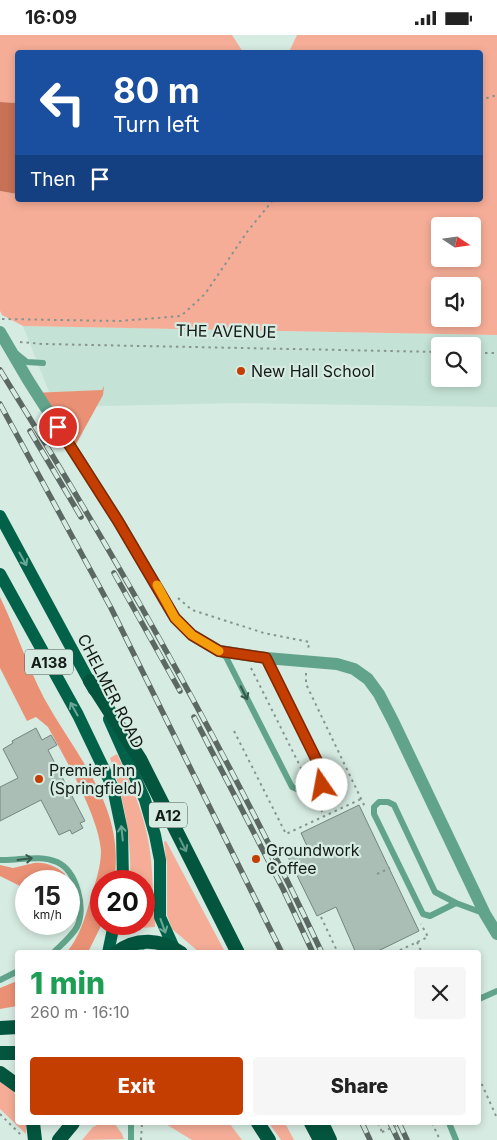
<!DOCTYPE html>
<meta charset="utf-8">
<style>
:root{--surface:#fff;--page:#f6f6f6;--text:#222;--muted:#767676;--accent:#c43d01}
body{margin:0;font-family:Inter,sans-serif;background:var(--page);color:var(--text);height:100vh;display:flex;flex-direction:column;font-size:19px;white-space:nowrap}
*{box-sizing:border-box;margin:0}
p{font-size:16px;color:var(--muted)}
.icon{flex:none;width:28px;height:28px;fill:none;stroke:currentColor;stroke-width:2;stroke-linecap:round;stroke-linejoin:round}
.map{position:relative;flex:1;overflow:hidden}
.panel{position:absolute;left:15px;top:915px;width:466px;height:175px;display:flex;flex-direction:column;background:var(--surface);border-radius:5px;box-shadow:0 2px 8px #0003}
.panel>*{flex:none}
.banner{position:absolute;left:15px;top:15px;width:468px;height:152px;border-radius:5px;box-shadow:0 2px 8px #0003;background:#1a4fa0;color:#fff;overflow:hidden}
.needle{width:32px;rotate:103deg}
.tools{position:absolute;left:431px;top:182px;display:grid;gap:10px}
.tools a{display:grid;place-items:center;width:50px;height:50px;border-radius:5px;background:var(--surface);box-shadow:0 2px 8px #0003;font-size:25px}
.speed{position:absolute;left:15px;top:835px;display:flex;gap:10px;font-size:25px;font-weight:700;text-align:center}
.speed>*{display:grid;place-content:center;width:65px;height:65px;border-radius:50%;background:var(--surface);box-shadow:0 2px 8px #0003;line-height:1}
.speed small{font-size:12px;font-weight:400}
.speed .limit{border:8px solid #d22;background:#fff;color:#111}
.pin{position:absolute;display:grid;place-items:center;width:42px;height:42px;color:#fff;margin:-21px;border:2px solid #fff;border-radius:50%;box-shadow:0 1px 5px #0007}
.me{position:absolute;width:55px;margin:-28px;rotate:348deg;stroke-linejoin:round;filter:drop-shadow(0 0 4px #0008)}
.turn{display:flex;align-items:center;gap:18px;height:105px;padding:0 15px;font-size:22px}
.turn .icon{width:65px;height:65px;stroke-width:2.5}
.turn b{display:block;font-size:35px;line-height:42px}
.then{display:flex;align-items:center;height:48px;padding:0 15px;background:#0003;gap:10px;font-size:19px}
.round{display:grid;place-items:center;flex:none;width:52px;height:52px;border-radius:5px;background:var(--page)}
.overview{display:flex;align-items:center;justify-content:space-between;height:85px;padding:0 15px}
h1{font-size:30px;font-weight:800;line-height:38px;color:#1e9e55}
.cta{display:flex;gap:10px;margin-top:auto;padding:10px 15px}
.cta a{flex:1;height:58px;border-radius:5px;background:var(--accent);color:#fff;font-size:20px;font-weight:800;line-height:58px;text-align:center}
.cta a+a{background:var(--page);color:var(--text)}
.status{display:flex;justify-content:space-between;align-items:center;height:35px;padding:0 25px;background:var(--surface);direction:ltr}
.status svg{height:14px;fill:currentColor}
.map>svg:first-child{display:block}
.built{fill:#c4e2d5;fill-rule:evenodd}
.green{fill:#f5ad97;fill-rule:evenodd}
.forest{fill:#ea9175}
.water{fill:#c77156}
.building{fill:#aabeb5;stroke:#74877f}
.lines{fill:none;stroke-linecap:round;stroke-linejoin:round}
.path{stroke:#86958f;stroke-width:2;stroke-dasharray:2.5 4;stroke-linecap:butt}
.service{stroke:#62a48b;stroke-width:6}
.minor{stroke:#62a48b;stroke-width:12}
.primary{stroke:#026249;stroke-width:12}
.trunk{stroke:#04553e;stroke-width:14}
.rail-casing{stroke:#5c6863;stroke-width:5.5}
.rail{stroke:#d6ebe2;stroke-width:4;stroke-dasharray:11;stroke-linecap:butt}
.path-bridge{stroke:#86958f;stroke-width:2;stroke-dasharray:2.5 4;stroke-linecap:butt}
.oneway{stroke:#6ca696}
.oneway2{stroke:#37584b}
.oneway3{stroke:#629888}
.route-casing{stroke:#7f2801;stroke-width:12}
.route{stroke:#c43d01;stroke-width:9}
.slow{stroke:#f59e0b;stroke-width:9}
.poi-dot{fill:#c43d01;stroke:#d6ebe2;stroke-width:2}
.labels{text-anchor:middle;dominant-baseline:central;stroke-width:4.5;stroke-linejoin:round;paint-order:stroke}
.shield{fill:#d6ebe2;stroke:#4e5954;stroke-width:1}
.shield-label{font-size:15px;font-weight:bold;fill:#131a17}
.street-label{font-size:16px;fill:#131a17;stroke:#d6ebe2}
.poi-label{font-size:16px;fill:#131a17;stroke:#d6ebe2;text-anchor:start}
</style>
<div class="status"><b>16:09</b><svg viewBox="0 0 49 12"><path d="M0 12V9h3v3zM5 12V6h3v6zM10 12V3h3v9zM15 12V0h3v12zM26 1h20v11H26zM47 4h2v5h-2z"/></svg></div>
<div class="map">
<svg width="497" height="1105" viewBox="0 0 497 1105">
<rect width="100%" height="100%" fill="#d6ebe2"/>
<!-- built -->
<path class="built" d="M23,291L497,300V372L241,368L55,372ZM440,311H472V344H440Z"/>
<!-- green -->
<path class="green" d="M0,0H232L243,17L18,18L17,68L0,67Z
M297,0H497V300L23,291L2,280L0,276V156L17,159L18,165H480V18L289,17ZM440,191H472V224H440ZM440,251H472V284H440Z
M117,719C143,774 153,804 153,866C153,874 156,884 155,892L124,894L125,889H144V846H130C132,803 124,764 110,723Z
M166,806L225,917H199L172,894L167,880V830L164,807Z
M0,1044C20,1058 17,1065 18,1088H26V1099L0,1074Z
M102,1088L115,1089L122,1099L124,1104L82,1105L93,1092Z
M164,1088H229L242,1105H192Z
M269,1088H285L294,1105H281Z"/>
<!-- forest -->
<path class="forest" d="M104,351L103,360L70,420L31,358L102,355Z
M0,562C16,595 27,630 44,663C77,723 126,772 114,846H101L102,889L88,917H67C79,902 85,884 90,865C95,849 101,832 101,816C99,782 65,723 48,692L36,682L27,686L0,633Z
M34,828C47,827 55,831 65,839V846H26V854L0,841V830L13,833Z
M17,946V971L0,974V953Z"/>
<!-- water -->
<path class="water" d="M0,67L17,68V159L0,156Z"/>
<!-- building -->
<path class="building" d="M36,693L42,705L51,700L57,710L48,715L85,786L80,788L83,793L72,799L70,795L59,800L41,765L0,786V752L18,743L3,714L13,708L12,706Z
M359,770L419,896L374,918H356L336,872L317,881L287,820L307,811L301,798Z"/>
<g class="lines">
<!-- path -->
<path class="path" d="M480,65L497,60
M2,284L120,286L181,281L205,259L247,197L273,165
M20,307L43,309L440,317
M472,318H497
M178,563L192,575L264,598L309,607L308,616
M251,633L308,747
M306,638V649L365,772
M234,696L286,799L361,764
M316,763L324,781
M377,839L390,833
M321,882L338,918
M417,907L422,918
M394,918L428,902L421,889
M479,1043L497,1083
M0,1079L22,1101
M378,1088L382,1097
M432,1088L440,1105
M141,1105L142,1088"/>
<!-- service -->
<path class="service" d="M17,319L27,327L43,328
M222,619L226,622L292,752C304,758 311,757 322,750L323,738L266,623
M379,767H388L394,770L435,857L456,868L430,881L423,879L374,779V772Z
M0,825C19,826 39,819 57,827C77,836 86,873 77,892C72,901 60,911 53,918
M456,868L483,878
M140,907L142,918
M0,945L18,936
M479,964L497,956
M449,1088L456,1105
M131,1105V1088"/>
<!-- minor -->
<path class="minor" d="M0,297L28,345L118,486L175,583L192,600L219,616L266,623L337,629L354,634L368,644L379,659L393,686L485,879L497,899"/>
<!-- primary -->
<path class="primary" d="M0,481L94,655
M0,539L78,680L113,753L122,796L123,846
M109,684L145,765L155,800L160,825V882L174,913
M108,918L114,889"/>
<!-- trunk -->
<path class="trunk" d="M90,646L140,724L238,918
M116,918C136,902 161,904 181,918
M0,993L18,992
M0,1018H18
M0,1038L18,1051
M33,1088L35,1105
M258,1088L269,1105
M311,1088L320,1105
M322,1088L330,1105
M59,1105L73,1088"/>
<defs>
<path id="rail" d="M0,335C117,523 227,716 322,918
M0,369L111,573L282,918
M30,396L81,482
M114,538L180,656
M194,682L283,854L313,918
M362,1088L370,1105
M390,1088L398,1105
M399,1088L407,1105"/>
</defs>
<!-- rail casing -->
<use href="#rail" class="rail-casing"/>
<!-- rail -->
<use href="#rail" class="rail"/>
<!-- path-bridge -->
<path class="path-bridge" d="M382,1097L403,1088"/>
</g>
<!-- one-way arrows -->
<defs><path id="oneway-shaft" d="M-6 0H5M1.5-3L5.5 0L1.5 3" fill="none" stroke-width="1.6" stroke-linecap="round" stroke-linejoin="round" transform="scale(1.25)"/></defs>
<g class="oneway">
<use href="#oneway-shaft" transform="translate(23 524) rotate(61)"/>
<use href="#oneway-shaft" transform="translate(74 674) rotate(-119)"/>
<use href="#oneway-shaft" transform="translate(122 798) rotate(-96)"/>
<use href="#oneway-shaft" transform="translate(163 891) rotate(70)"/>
</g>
<g class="oneway2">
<use href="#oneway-shaft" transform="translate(244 658) rotate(63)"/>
<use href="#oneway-shaft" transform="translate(25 824) rotate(-8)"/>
</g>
<use class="oneway3" href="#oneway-shaft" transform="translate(183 810) rotate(63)"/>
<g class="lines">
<defs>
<path id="route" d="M58,392L118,486L175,583L192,600L219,616L266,623L323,738L322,750"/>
</defs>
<!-- route casing -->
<use href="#route" class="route-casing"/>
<!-- route -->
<use href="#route" class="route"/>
<!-- slow -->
<path class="slow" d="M157,550L175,583L192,600L219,616"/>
</g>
<!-- markers -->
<g class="poi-dot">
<circle cx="241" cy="336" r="5"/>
<circle cx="39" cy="744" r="5"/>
<circle cx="256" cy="824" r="5"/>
</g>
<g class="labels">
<!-- shield labels -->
<g class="shield">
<rect x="25" y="614.5" width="48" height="25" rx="4"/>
<rect x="149" y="767.5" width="38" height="25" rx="4"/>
</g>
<g class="shield-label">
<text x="49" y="627">A138</text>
<text x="168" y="780">A12</text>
</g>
<!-- street labels -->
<g class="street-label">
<text transform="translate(226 296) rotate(1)">THE AVENUE</text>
<text transform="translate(111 656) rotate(63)">CHELMER ROAD</text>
</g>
<!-- poi labels -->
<g class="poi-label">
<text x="251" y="336">New Hall School</text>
<text x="49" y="735">Premier Inn<tspan x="49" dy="18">(Springfield)</tspan></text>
<text x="266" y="815">Groundwork<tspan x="266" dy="18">Coffee</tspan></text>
</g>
</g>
</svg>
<div class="tools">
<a><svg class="needle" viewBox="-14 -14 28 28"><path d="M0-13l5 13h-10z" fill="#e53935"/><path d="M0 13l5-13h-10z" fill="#767676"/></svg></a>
<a><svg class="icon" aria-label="sound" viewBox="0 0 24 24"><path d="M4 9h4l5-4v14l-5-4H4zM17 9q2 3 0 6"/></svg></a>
<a><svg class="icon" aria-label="search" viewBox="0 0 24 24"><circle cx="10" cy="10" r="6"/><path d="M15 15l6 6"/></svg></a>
</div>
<div class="speed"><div>15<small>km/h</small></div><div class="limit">20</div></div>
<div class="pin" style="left:58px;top:392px;background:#d93025"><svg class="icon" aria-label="arrive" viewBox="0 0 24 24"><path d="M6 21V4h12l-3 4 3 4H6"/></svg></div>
<svg class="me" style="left:322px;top:750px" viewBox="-20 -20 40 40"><circle r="19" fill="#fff"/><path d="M0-13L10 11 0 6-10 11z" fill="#c43d01"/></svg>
<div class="banner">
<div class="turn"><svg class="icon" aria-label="left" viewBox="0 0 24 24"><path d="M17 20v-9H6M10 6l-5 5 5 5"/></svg><div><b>80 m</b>Turn left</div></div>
<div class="then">Then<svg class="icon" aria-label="arrive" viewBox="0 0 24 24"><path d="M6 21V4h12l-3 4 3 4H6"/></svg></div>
</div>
<section class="panel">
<div class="overview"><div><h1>1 min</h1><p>260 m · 16:10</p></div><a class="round"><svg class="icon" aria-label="close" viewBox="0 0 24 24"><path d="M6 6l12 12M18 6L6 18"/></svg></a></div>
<div class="cta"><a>Exit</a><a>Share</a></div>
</section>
</div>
